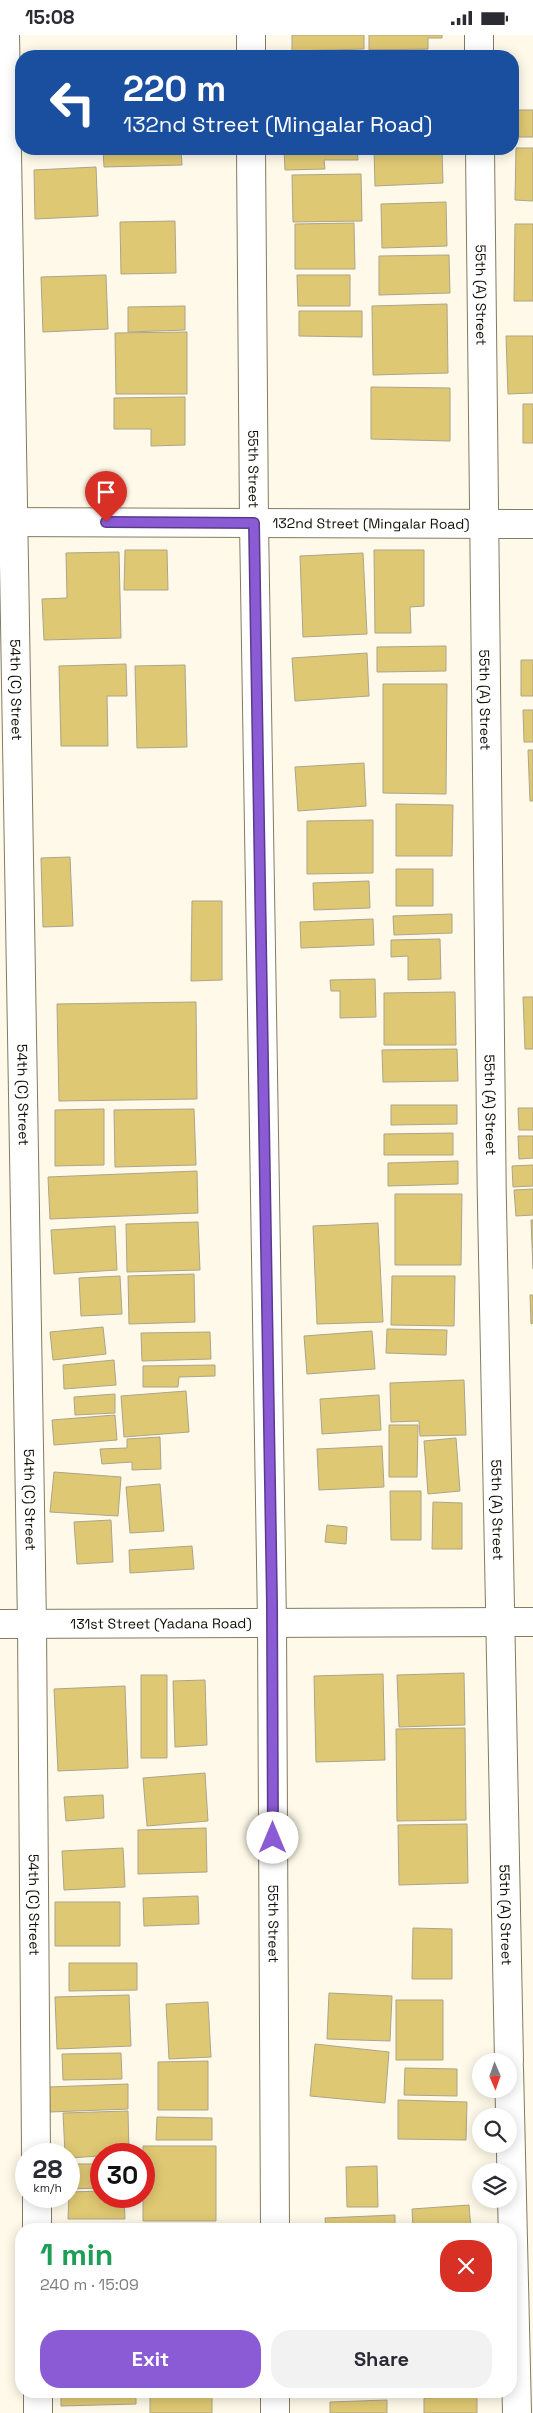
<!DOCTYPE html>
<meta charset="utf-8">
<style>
:root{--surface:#fff;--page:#f2f2f3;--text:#2b2b33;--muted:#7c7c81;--accent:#8b5bd5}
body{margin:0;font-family:"Space Grotesk",sans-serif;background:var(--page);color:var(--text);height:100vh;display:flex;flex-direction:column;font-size:19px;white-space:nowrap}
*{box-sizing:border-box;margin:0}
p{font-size:16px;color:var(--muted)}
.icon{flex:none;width:28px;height:28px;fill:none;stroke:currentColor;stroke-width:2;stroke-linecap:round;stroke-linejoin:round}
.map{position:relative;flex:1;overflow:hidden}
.side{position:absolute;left:15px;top:2188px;width:502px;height:175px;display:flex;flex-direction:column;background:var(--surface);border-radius:20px;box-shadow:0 2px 12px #0003}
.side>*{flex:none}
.top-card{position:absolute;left:15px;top:15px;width:504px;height:105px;border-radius:20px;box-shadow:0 2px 12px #0003;background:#1a4fa0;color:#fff;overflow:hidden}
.needle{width:32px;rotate:178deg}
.tools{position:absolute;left:472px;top:2018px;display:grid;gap:10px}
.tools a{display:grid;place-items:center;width:45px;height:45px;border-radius:50%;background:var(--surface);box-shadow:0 2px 12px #0003;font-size:25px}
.speed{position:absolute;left:15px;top:2108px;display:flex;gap:10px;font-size:25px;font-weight:700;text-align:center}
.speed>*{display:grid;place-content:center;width:65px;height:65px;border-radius:50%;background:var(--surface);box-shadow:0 2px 12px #0003;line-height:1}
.speed small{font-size:12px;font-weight:400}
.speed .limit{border:8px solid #d22;background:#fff;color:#111}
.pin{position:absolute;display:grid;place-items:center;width:42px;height:42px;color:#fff;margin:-51px -21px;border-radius:50% 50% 50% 0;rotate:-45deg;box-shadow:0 0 5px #0007}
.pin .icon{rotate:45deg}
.me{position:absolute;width:55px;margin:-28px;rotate:0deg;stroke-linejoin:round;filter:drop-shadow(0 0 4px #0008)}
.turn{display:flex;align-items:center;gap:18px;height:105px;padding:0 25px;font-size:22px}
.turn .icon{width:65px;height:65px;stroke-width:2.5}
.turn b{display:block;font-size:35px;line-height:42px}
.round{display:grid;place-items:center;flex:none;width:52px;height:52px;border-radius:20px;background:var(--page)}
.overview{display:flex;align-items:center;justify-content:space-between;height:85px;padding:0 25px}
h1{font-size:30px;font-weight:600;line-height:38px;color:#1e9e55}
.cta{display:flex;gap:10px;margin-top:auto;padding:10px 25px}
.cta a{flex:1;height:58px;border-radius:20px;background:var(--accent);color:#fff;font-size:20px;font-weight:600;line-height:58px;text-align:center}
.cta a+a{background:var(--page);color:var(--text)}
.status{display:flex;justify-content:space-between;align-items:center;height:35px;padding:0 25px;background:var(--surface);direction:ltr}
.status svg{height:14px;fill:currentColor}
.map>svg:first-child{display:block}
.building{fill:#dfc873;stroke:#aca58b}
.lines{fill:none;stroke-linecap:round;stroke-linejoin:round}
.minor-casing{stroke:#827b62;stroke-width:30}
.tertiary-casing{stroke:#827b62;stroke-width:30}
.minor{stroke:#fff;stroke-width:28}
.tertiary{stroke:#fff;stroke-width:28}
.route-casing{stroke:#5a3b8a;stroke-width:12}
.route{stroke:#8b5bd5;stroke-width:9}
.labels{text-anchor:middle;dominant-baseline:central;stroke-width:5;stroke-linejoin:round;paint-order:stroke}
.street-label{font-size:14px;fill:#100e05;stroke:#fff}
</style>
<div class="status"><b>15:08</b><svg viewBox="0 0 49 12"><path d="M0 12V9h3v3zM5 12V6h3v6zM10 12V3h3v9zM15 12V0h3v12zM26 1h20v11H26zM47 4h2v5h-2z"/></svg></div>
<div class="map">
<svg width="533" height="2378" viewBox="0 0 533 2378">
<rect width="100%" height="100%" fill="#fef9e8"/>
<!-- building -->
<path class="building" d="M292,0H364V14L292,16Z
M369,0H442V3H428V14L369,15Z
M369,15H428V21H369Z
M513,75H533V102H514Z
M516,113H533V166L515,165Z
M103,114H181L182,130L104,132Z
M284,114H357L358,125H324L325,134L285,135Z
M374,114H442L443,148L375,151Z
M96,132L98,181L35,184L34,135Z
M361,139L362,186L293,187L292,140Z
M446,167L447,211L382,213L381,169Z
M175,186L176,238L121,239L120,187Z
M354,188L355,234H295V189Z
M515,189H533V266H514Z
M449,220L450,258L379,260V221Z
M106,240L108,294L43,297L41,242Z
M297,240H350V271H298Z
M447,269L448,338L373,340L372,271Z
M185,271V295L128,297V272Z
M299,276H362V302L299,301Z
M187,297V359H116L115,298Z
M506,301H533V358L508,359Z
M371,352L450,353V406L371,404Z
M185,362V410L151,411V394H114V363Z
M523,369H533V408H523Z
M125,515H167L168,555H124Z
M374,515H424V571L410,572L411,598H375Z
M119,517L121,603L44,605L42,564L67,563L66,518Z
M363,518L367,599L303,602L300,521Z
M446,611V636L377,637V612Z
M367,618L369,661L295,666L292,623Z
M521,625H533V661H521Z
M126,629L127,661H107L108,711H61L59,631Z
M185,630L187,712L137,713L135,631Z
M383,649H447L446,759L383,758Z
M523,675H533V707H524Z
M528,715H533V766H530Z
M364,728L366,771L298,776L295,732Z
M396,769L453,770L452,821H396Z
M373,785V838L307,839V786Z
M70,822L73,891L43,892L41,823Z
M396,834H433V871H396Z
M369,846L370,873L314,875L313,848Z
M192,866H222V945L191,946Z
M452,879V898L394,900L393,881Z
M373,884L374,910L301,913L300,887Z
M440,904L441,944L408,945V921L391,922V905Z
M375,944L376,982L340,983V956H331L330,945Z
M455,957L456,1010H384V958Z
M523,962H533V1014H525Z
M196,967L197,1064L59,1066L57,969Z
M457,1014L458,1046L383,1047L382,1015Z
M391,1070H457V1089L391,1090Z
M518,1073H533V1095H519Z
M104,1074V1130L55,1131V1075Z
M194,1074L196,1130L115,1132L114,1075Z
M453,1098V1120H384V1099Z
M518,1101H533V1123L519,1124Z
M458,1126V1149L388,1151V1128Z
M533,1130V1151L513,1152L512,1131Z
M197,1136L198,1178L50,1184L48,1142Z
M533,1154V1180L516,1181L514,1155Z
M395,1159H462L461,1230H395Z
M531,1185H533V1234Z
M198,1187L200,1235L127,1237L126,1189Z
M378,1188L383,1287L317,1289L313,1191Z
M115,1191L117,1235L54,1239L51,1195Z
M194,1239L195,1287L129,1289L128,1241Z
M120,1241L122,1279L81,1281L79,1243Z
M392,1241H455L454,1291L391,1290Z
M530,1260H533V1288L531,1289Z
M103,1292L106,1319L53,1325L50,1297Z
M387,1294L447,1295L446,1320L386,1318Z
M372,1296L375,1334L307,1339L304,1301Z
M210,1297L211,1324L142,1326L141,1298Z
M114,1325L116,1350L64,1354L63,1330Z
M215,1330V1341L179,1342L178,1352H143V1331Z
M464,1345L466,1400L420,1401L419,1386L391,1387L390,1348Z
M186,1356L189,1397L124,1402L121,1361Z
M115,1359V1378L75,1380L74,1362Z
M379,1360L381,1395L322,1399L320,1364Z
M115,1380L117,1405L54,1410L52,1385Z
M389,1390H418L417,1442H389Z
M160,1402L161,1434L132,1435V1427L102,1429L100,1414L127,1413V1404Z
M456,1403L460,1456L428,1459L424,1406Z
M382,1411L384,1452L319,1455L317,1414Z
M54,1437L121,1442L118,1481L50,1477Z
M160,1449L164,1496L130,1498L126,1452Z
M390,1456H421V1505H391Z
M433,1467L462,1468V1514H432Z
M111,1485L113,1527L77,1529L74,1487Z
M327,1490L347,1492L346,1509L325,1507Z
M192,1511L194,1534L130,1538L129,1515Z
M464,1638L465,1690L399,1692L397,1640Z
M383,1639L385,1725L316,1727L314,1641Z
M141,1640H167V1723H141Z
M205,1645L207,1710L175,1712L173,1646Z
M125,1651L128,1733L58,1736L54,1654Z
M465,1693L466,1785L397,1786L396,1694Z
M205,1738L208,1786L147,1791L143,1743Z
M103,1760L104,1783L66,1786L64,1762Z
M467,1789L468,1848L399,1850L398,1790Z
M206,1793L207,1837L138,1839V1795Z
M123,1813L125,1852L64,1855L62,1816Z
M198,1861L199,1889L144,1891L143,1863Z
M55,1867H120V1911H55Z
M413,1893L452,1894V1944H412Z
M69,1928H137V1955L69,1956Z
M329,1958L392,1961L390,2006L327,2004Z
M129,1960L131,2011L57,2014L55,1962Z
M396,1965H443V2025H396Z
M208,1967L211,2022L169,2024L166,1969Z
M315,2009L389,2017L385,2068L310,2061Z
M121,2018L122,2044L63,2045L62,2019Z
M208,2026V2075H158V2027Z
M405,2033L457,2034V2061L404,2060Z
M128,2049V2074L50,2077L49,2052Z
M398,2065L467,2067L466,2105L398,2104Z
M128,2076L129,2119L69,2123V2119H65L63,2078Z
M157,2082L212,2083V2105H156Z
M143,2111H216V2186H143Z
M69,2129H101V2153L69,2154Z
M377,2131L378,2172H347L346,2132Z
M101,2156V2161H124L125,2184H68L69,2157Z
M469,2170L471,2194H413L412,2174Z
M395,2180V2194H326L325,2183Z
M127,2189V2194H67V2190Z
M61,2356H136V2369L61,2371Z
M150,2356H212V2378H150Z
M402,2356H468V2357L402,2358Z
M477,2361V2378H424V2363Z
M387,2365V2378H330V2367Z"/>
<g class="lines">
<defs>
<g id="minor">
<path id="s1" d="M5,0L32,1589L36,2119"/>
<path d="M251,0V21"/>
<path d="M479,0V21"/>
<path id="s2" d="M251,114L254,488L272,1588L275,2194"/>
<path id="s3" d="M480,114C484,751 494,1389 509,2026"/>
<path id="s4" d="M0,487L533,489"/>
<path d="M509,2033L517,2378"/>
<path d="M37,2161V2194"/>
<path d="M38,2356V2378"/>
<path d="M275,2356V2378"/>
</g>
<g id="tertiary">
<path id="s5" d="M0,1589L533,1587"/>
</g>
</defs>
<!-- minor casing -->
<use href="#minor" class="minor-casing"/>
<!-- tertiary casing -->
<use href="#tertiary" class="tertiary-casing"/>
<!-- minor -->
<use href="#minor" class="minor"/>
<!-- tertiary -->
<use href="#tertiary" class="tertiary"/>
</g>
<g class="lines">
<defs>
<path id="route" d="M106,487L254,488L272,1568L273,1803"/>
</defs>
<!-- route casing -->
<use href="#route" class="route-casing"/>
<!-- route -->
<use href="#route" class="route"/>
</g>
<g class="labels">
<!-- street labels -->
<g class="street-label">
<text stroke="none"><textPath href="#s3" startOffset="146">55th (A) Street</textPath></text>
<text stroke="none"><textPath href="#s2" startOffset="320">55th Street</textPath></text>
<text stroke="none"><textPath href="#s4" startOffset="371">132nd Street (Mingalar Road)</textPath></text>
<text stroke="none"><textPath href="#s1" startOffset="655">54th (C) Street</textPath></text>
<text stroke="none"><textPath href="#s3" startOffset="551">55th (A) Street</textPath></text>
<text stroke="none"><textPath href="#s1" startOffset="1060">54th (C) Street</textPath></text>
<text stroke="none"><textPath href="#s3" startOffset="956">55th (A) Street</textPath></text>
<text stroke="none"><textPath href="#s1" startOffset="1465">54th (C) Street</textPath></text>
<text stroke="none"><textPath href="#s3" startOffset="1361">55th (A) Street</textPath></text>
<text stroke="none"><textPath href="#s5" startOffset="161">131st Street (Yadana Road)</textPath></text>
<text stroke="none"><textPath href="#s1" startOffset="1870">54th (C) Street</textPath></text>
<text stroke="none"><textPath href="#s3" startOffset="1766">55th (A) Street</textPath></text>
<text stroke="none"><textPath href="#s2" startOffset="1775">55th Street</textPath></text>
</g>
</g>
</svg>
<div class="tools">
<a><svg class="needle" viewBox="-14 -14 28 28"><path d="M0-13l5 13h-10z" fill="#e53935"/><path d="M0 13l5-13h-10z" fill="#7c7c81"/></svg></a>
<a><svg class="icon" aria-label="search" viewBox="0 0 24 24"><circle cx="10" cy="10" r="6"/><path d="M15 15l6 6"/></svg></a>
<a><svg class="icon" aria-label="layers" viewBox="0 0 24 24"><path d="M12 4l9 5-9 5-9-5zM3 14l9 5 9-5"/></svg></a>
</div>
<div class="speed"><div>28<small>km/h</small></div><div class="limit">30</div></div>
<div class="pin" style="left:106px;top:487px;background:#d93025"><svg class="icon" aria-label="arrive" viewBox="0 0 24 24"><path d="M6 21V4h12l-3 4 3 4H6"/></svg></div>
<svg class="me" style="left:273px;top:1803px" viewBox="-20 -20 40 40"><circle r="19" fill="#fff"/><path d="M0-13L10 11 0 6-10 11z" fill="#8b5bd5"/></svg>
<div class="top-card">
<div class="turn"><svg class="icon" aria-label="left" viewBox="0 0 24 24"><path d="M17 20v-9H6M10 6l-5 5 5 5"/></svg><div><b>220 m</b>132nd Street (Mingalar Road)</div></div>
</div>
<section class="side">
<div class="overview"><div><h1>1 min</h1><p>240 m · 15:09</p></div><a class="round" style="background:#d93025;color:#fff"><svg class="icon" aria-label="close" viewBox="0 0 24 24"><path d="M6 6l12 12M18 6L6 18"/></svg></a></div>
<div class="cta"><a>Exit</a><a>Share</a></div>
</section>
</div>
